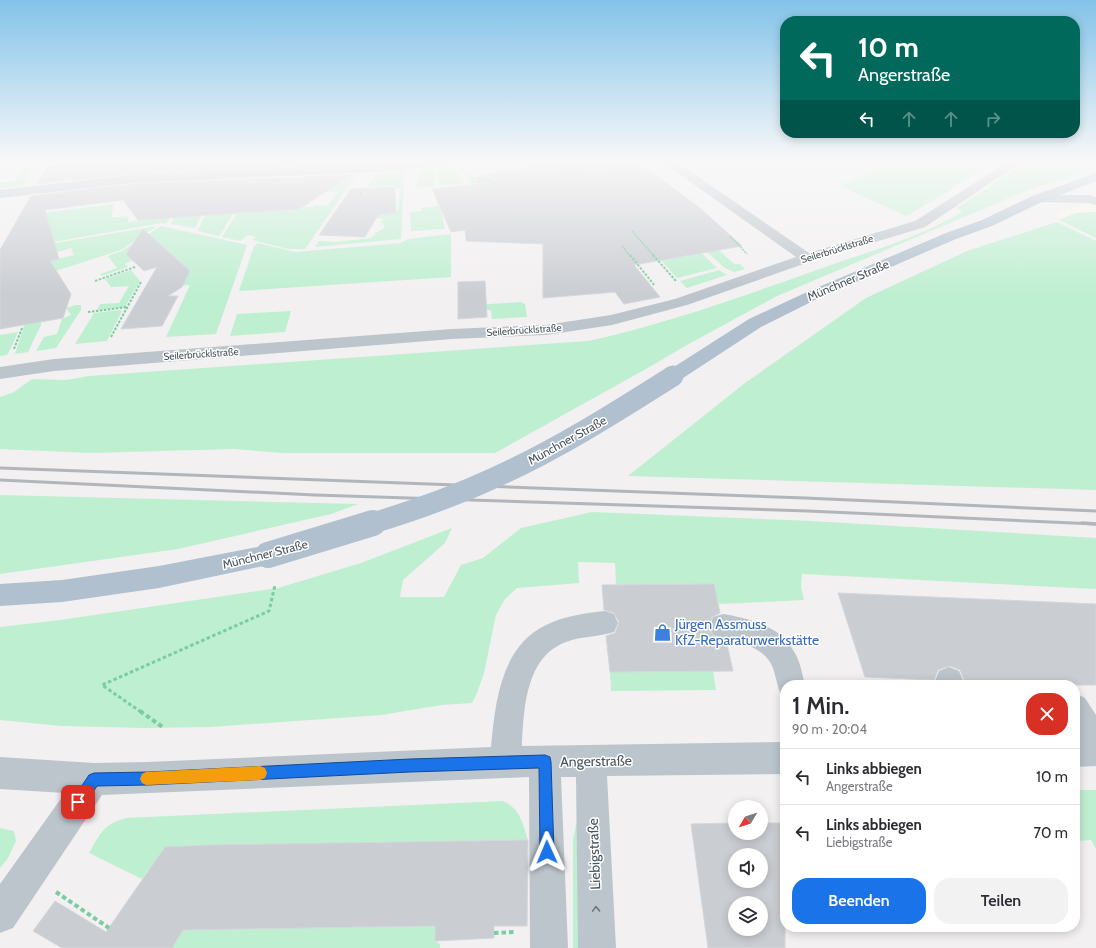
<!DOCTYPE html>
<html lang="de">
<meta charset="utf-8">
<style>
:root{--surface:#fff;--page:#f2f2f3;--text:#2b2b33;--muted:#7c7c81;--line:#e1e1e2;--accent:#1a73e8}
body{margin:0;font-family:Cabin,sans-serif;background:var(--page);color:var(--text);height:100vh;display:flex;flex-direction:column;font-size:15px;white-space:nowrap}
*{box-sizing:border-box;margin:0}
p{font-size:13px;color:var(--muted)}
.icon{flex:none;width:22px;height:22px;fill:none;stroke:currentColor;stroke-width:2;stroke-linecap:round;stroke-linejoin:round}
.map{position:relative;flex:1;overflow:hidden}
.sheet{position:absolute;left:780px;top:680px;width:300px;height:252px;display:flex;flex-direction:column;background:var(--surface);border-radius:16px;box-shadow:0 2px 10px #0003}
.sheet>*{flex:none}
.hud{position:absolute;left:780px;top:16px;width:300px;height:122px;border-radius:16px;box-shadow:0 2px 10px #0003;background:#00695c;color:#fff;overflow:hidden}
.needle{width:26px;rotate:231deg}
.fabs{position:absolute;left:728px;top:800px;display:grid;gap:8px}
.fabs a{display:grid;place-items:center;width:40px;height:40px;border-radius:50%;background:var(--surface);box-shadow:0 2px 10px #0003;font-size:20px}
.pin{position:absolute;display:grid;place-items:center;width:34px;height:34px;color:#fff;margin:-17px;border-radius:8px;box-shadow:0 2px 6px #0006}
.me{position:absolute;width:44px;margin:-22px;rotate:359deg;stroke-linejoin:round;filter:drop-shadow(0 0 3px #0008)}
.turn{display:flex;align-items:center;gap:14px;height:84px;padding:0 12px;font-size:18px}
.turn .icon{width:52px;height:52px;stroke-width:2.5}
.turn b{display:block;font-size:28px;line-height:34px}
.lanes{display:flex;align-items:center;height:38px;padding:0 12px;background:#0003;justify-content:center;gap:20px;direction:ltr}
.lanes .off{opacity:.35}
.round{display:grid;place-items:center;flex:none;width:42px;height:42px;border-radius:16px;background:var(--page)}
.summary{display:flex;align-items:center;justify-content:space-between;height:68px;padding:0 12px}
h1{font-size:24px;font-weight:600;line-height:30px}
.primary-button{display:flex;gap:8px;margin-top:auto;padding:8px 12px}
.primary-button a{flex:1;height:46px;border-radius:16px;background:var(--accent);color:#fff;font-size:16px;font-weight:600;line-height:46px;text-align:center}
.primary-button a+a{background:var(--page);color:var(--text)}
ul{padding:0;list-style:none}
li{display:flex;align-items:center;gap:12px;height:56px;padding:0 12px;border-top:1px solid var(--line)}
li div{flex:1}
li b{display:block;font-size:15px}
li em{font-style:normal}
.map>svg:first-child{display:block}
.commercial{fill:#fcf6ea}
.green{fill:#bfefd1}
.building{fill:#cacdd2;stroke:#d4d6db;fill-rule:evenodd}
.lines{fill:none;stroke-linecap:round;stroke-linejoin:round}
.path-far3{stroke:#78cda1;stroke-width:1.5;stroke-dasharray:2 1;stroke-linecap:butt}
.path-far2{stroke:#78cda1;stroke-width:2;stroke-dasharray:2.5 1.5;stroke-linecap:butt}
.path-far1{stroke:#78cda1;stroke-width:3;stroke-dasharray:3.5 2.5;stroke-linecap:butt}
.path{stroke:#78cda1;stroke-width:4;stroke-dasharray:4.5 3;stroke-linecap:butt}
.minor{fill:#bcc5cc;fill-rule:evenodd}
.major{fill:#b0c0ce;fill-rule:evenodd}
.rail-far1{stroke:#b2b5ba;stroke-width:3}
.rail{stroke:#b2b5ba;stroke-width:3.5}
.major-bridge-far1{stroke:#b0c0ce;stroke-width:21}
.major-bridge{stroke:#b0c0ce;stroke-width:26}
.oneway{stroke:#6b767e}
.route{fill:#1a73e8;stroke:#114b97}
.slow{fill:#f59e0b}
.labels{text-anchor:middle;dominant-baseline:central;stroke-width:3;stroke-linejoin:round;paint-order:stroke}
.far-street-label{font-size:10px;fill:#48545d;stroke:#fff}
.street-label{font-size:12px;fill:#48545d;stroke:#fff}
.near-shop-label{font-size:14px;fill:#366cbe;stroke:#fff;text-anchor:start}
.near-street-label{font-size:14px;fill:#48545d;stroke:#fff}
</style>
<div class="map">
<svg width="1096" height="948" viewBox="0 0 1096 948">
<rect width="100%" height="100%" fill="#f2f0f0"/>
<!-- commercial -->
<path class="commercial" d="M1096,200V234L1055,214Z"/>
<!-- green -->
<path class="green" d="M9,161H38L23,186L0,188V183L14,181L22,166C13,167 7,168 0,172V163Z
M863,161H993L946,193L906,216L840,186L877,168Z
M1028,161H1095L1096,168L1026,191L777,296L685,346L653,365L495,453H283L234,449L91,453L0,449V397L14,392L32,379L66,380L89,376L588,341C670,323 749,294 828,266C871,251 923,236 962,212L957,208Z
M499,162L523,186L478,194L457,166L461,165L477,185L490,183L503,176L493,165L468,170L464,165Z
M454,165L465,183L440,186L436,167Z
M433,167L436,186L417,188L420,168Z
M405,169L401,239L315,247L319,241L336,242L371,238L375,235V233L383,229L385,226L381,222L383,219L375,218L374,212L398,210L400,188H395V185L367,187L378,172Z
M357,174L305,249H288L252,240L256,237L248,235L240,241L222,237L240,209L288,206L312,207L315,205L327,206L338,192L314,191L318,177Z
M114,204L111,218L128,216V222L172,214L166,224L162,223L36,245L27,215Z
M440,206L445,229L411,231L410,212L422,211L421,208Z
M236,209L219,236L198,231L205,215Z
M178,212L201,216L195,228L171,224Z
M1096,212V238L1059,220L1075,213Z
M1057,222L1096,241V490L628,476L745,383L866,298L967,251Z
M157,226L121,250L24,281L0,266L33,265L74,255L71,248L57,252L32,247Z
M161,226L247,245L216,334L166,337L190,285L146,288L184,266L157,241L125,252L133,260L125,264L128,267L102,276L100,274L117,268L108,256L122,251Z
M451,234V277L239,291L254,246L258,243L295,252L401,243L408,239Z
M688,240L717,268L677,278L661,260L688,256Z
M700,246L719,250L734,264H740L745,269L734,272L725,268Z
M131,270L140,281L125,307L97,310L100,304L119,303L129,286L111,287L105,279Z
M719,270L727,275L687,288L680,281Z
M521,302L525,304L527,317L492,319L491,310L474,311L473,305Z
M76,305H81V310L56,348L36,351L44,337L57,334L62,319L71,315L66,308Z
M27,307L41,321V325L28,352L15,354L24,326Z
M120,310L122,311L107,341L75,344L94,313Z
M291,311L285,332L230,336L237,314Z
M18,332L13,344L7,355L0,356V335Z
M0,495L358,504L331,514L178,549L0,574Z
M592,512L811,521L1096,538V589L802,574L801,587L804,600L719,604L713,584L616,585L615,563L578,562L579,583L517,588L505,599L496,615L484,673L477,693L472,703L442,705L381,715L210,727L145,728L61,726L0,720V627L60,620L278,588L361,563L452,528L445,543L403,580L400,597H444L461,565L483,558L521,528Z
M713,671L716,690L611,691L610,672Z
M1075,790H1096V849L1091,840L1075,841Z
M502,801C520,807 523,824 528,840L209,845L165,847L142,879L89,853C101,833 102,825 126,818Z
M578,815L588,948H573V840Z
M0,828L14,831L16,841L8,858L0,868Z
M435,926V941L440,944V948H172L183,930Z"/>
<!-- building -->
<path class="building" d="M103,161H372L369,163L131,174L37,184L47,167Z
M562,161H633L651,173H653L700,208L742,246L634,265L660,297L624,304L615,292L543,298V244L466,241L465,230L451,232L432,189L480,184L474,177Z
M352,175L299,209L138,220L123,200L45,210L59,259L50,261L71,294L63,318L0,329V250L31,196L131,184Z
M395,187L396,213L378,215L365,237L319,235L351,189Z
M143,229L190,271L182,287L168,296H178L162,326L121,329L157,267L144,271L126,254Z
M485,281L487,317L458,319V282Z
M714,584L720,613L712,617L709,626L713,636L726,640L733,671L610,672L606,636L615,633L619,622L614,613L604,610L602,585Z
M838,593L1096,604V685H1041L965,682L960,670L950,666L938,670L934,680L865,677Z
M735,823V833H761V823H785V948H708L691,824ZM735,855H761V881H735ZM735,903H761V929H735Z
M528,840L527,926H494V938L435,941V926L183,930L172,948H62L33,931L55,901L106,932L165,847L209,845Z"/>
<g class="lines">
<!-- path-far3 -->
<path class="path-far3" d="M525,161L512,166L525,181
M554,161L568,174L586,171
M603,162L606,161
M611,168H616
M613,170L620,172L639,170
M470,175L475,182L486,180L498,184
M360,189L361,195
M632,231L654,256
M730,236L747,254
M622,246L630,256"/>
<!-- path-far2 -->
<path class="path-far2" d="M630,255L655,286
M653,255L676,281
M95,281L135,267
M88,312L127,307
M111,337L141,282
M14,349L22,328"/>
<!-- path-far1 -->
<path class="path-far1" d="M141,712L102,685L269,611L275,585"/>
<!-- path -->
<path class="path" d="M140,711L164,728
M56,892L109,928
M494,933L514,932"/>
<!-- minor -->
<path class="minor" d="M409,161H455L453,164L449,165L374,172L131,183L0,198V190L131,175L374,164Z
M661,161H675L809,253L915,221L1009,161H1023L925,227L812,261L687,305L612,325L546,335L452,339L54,371L0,379V367L54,359L452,329L546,325L611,315L675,299L796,257Z
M1037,195H1089L1096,197V205L1088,203L1032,202L1030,199L1032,196Z
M605,611L614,614L618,623L614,632C599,637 582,636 566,642C525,657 524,710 522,746L785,742V774L607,776L616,948H578L576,777H561L568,948H530L529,777L102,795L13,928L0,933V884L65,793L0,789V757L94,763L148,762L491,747C495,703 501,646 546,625C564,616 585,613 605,611Z
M723,614C748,618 780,626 793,650C800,660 802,673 805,685H785V697L781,695C777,686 776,677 773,668C764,644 733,642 713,635L710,626L713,617Z
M949,667L959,671L965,685H936L935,681L939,671Z
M1075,693L1085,698L1096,715V766L1075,767Z"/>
<!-- major -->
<path class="major" d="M1096,173V181L1042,202L992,226L956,239L819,298L761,327L680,380L673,382L666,380L664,376L666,372L749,319L807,292L946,233L982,220L1032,196Z
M268,545L277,548L280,555L277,562L268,565L159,588L62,602L0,606V584L62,580L159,566Z"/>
<!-- rail-far1 -->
<path class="rail-far1" d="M0,468L805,498L1096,511
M0,480L315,495L808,511L1096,524"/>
<!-- rail -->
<path class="rail" d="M1082,523L1096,524"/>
<!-- major-bridge-far1 -->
<path class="major-bridge-far1" d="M370,524C413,511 455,496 496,477C558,449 616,412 673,376"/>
<!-- major-bridge -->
<path class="major-bridge" d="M268,555L373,523"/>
</g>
<!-- one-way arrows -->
<defs><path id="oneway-chevron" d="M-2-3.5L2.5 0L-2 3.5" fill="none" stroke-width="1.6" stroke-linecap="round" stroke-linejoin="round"/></defs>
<use class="oneway" href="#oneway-chevron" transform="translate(596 909) rotate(-92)"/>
<!-- sky -->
<linearGradient id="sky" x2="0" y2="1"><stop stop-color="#83c3e9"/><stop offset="0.55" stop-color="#f9f8f8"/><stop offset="1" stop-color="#f9f8f8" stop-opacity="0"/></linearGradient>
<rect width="1096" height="294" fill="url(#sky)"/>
<!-- route -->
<path class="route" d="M545,755L550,757L551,762L554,852L552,858L547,860L542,858L540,852L539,768L410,772L148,785L97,786L83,807L78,809L73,807L71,802L89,775L94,773L148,772L410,759Z"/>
<!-- slow -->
<path class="slow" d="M260,766L265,768L267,773L265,778L260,780L146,785L142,783L140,779L142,774L146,772Z"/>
<!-- icons -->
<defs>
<symbol id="shop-bare" viewBox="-9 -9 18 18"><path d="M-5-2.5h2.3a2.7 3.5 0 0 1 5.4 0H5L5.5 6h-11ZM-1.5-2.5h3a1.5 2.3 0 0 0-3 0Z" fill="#3f7fe0" stroke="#fff" stroke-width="2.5" paint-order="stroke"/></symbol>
</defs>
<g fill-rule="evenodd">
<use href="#shop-bare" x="650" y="620" width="25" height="25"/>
</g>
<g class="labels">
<!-- far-street labels -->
<g class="far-street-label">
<text transform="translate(837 249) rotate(-17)">Seilerbrücklstraße</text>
<text transform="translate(524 330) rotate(-4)">Seilerbrücklstraße</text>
<text transform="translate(201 354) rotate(-4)">Seilerbrücklstraße</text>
</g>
<!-- street labels -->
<g class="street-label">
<text transform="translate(848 280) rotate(-23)">Münchner Straße</text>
<text transform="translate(567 440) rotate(-29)">Münchner Straße</text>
<text transform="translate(265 554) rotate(-14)">Münchner Straße</text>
</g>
<!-- near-shop labels -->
<g class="near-shop-label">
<text x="675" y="624">Jürgen Assmuss<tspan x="675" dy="16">KfZ-Reparaturwerkstätte</tspan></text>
</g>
<!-- near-street labels -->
<g class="near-street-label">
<text transform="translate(596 761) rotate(-1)">Angerstraße</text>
<text transform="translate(594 854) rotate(-92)">Liebigstraße</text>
</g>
</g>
</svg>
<div class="fabs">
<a><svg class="needle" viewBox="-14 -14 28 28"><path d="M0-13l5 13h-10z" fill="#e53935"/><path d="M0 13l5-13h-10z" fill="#7c7c81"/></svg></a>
<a><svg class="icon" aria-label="sound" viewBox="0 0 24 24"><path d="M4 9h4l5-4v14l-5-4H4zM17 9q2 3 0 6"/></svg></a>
<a><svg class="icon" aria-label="layers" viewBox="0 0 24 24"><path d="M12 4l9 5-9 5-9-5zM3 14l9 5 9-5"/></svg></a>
</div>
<div class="pin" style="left:78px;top:802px;background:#d93025"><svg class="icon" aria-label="arrive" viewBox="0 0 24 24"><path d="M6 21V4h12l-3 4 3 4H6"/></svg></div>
<svg class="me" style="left:547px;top:852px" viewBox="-20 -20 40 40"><path d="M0-17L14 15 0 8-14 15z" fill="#1a73e8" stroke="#fff" stroke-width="4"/></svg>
<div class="hud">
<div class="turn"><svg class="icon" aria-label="left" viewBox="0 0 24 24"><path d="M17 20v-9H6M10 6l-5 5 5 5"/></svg><div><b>10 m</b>Angerstraße</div></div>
<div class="lanes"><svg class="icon" aria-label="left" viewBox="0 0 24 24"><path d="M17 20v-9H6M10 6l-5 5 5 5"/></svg><svg class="icon off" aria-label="ahead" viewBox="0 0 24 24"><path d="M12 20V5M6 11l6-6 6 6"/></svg><svg class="icon off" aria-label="ahead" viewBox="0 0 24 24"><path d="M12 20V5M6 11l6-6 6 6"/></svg><svg class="icon off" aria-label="right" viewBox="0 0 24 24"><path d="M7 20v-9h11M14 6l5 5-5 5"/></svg></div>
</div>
<section class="sheet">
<div class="summary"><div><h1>1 Min.</h1><p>90 m · 20:04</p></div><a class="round" style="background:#d93025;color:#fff"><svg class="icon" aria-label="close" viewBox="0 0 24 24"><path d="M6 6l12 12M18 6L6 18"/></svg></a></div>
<ul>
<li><svg class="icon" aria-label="left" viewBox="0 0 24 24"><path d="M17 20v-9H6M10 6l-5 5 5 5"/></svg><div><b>Links abbiegen</b><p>Angerstraße</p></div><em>10 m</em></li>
<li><svg class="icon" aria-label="left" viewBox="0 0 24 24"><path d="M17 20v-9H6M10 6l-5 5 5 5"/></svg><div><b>Links abbiegen</b><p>Liebigstraße</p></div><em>70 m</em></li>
</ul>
<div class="primary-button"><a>Beenden</a><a>Teilen</a></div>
</section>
</div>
